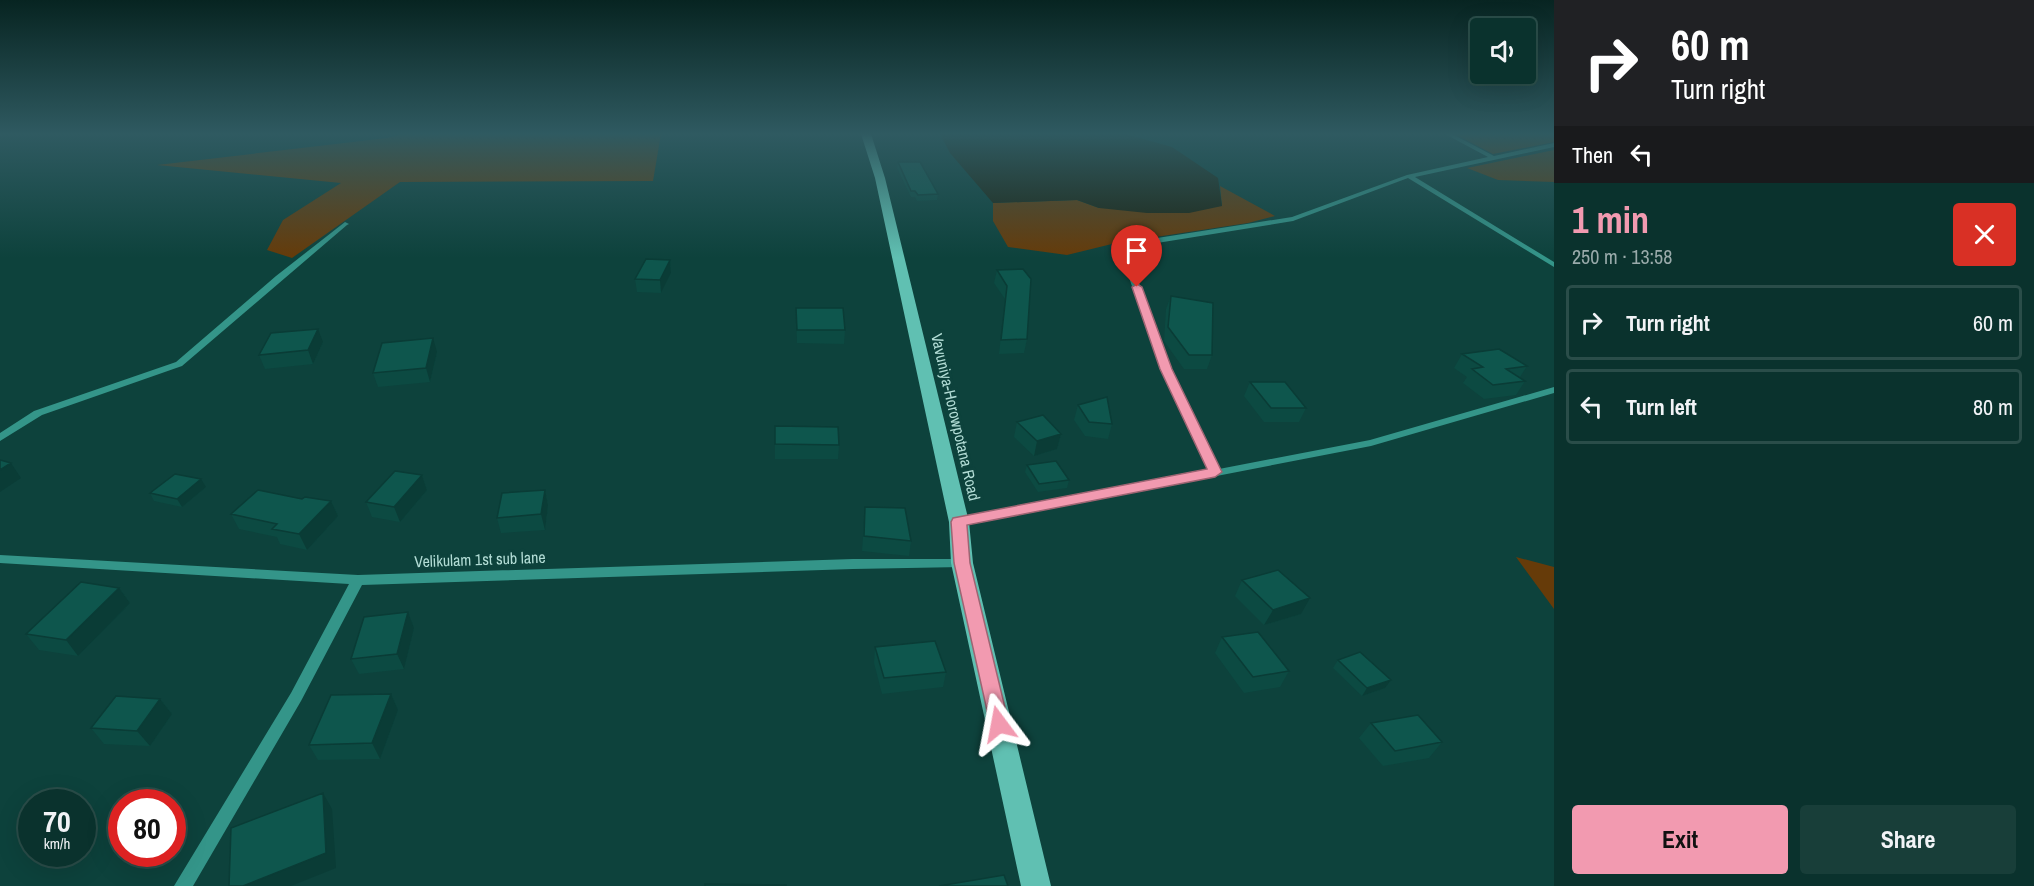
<!DOCTYPE html>
<meta charset="utf-8">
<style>
:root{--surface:#0a322d;--page:#183e39;--text:#f1f3f6;--muted:#9aa;--line:#2a4d49;--accent:#f29ab0}
body{margin:0;font-family:"Archivo Narrow",sans-serif;background:var(--page);color:var(--text);height:100vh;display:flex;flex-direction:column;font-size:22px;white-space:nowrap}
*{box-sizing:border-box;margin:0}
p{font-size:20px;color:var(--muted)}
.icon{flex:none;width:33px;height:33px;fill:none;stroke:currentColor;stroke-width:2;stroke-linecap:round;stroke-linejoin:round}
.map{position:relative;flex:1;overflow:hidden}
.drawer{display:flex;flex-direction:column;background:var(--surface);width:480px}
.drawer>*{flex:none}
.hud{background:#202124;color:#fff;overflow:hidden}
.tools{position:absolute;left:1470px;top:18px;display:grid;gap:12px}
.tools a{display:grid;place-items:center;width:66px;height:66px;border-radius:6px;background:var(--surface);box-shadow:0 6px 24px #0002,0 0 0 2px var(--line);font-size:30px}
.speed{position:absolute;left:18px;top:789px;display:flex;gap:12px;font-size:30px;font-weight:700;text-align:center}
.speed>*{display:grid;place-content:center;width:78px;height:78px;border-radius:50%;background:var(--surface);box-shadow:0 6px 24px #0002,0 0 0 2px var(--line);line-height:1}
.speed small{font-size:15px;font-weight:400}
.speed .limit{border:9px solid #d22;background:#fff;color:#111}
.pin{position:absolute;display:grid;place-items:center;width:51px;height:51px;color:#fff;margin:-62px -26px;border-radius:50% 50% 50% 0;rotate:-45deg;box-shadow:0 0 6px #0007}
.pin .icon{rotate:45deg}
.me{position:absolute;width:66px;margin:-33px;rotate:347deg;stroke-linejoin:round;filter:drop-shadow(0 0 4px #0008)}
.turn{display:flex;align-items:center;gap:21px;height:126px;padding:0 18px;font-size:27px}
.turn .icon{width:78px;height:78px;stroke-width:2.5}
.turn b{display:block;font-size:42px;line-height:51px}
.then{display:flex;align-items:center;height:57px;padding:0 18px;background:#0003;gap:12px;font-size:22px}
.round{display:grid;place-items:center;flex:none;width:63px;height:63px;border-radius:6px;background:var(--page)}
.head{display:flex;align-items:center;justify-content:space-between;height:102px;padding:0 18px}
h1{font-size:36px;font-weight:800;line-height:45px;color:var(--accent)}
.cta{display:flex;gap:12px;margin-top:auto;padding:12px 18px}
.cta a{flex:1;height:69px;border-radius:6px;background:var(--accent);color:#111;font-size:24px;font-weight:800;line-height:69px;text-align:center}
.cta a+a{background:var(--page);color:var(--text)}
ul{padding:0;list-style:none}
li{display:flex;align-items:center;gap:18px;height:75px;margin:0 12px 9px;padding:0 6px;border:3px solid var(--line);border-radius:6px}
li div{flex:1}
li b{display:block;font-size:22px}
li em{font-style:normal}
main{display:flex;flex:1;min-height:0}
.map>svg:first-child{display:block}
.green{fill:#663b09}
.water{fill:#1d2311}
.lines{fill:none;stroke-linecap:round;stroke-linejoin:round}
.minor{fill:#349589;fill-rule:evenodd}
.highway{fill:#60c0b2;fill-rule:evenodd}
.wall{fill:#0c4a42}
.shaded-wall{fill:#0a3c36}
.building{fill:#0e564d;stroke:#0a3c36;stroke-width:1.5}
.route{fill:#f29ab0;stroke:#9d6472;stroke-width:1.5}
.labels{text-anchor:middle;dominant-baseline:central;stroke-width:6;stroke-linejoin:round;paint-order:stroke}
.street-label{font-size:16px;fill:#b2dcd5;stroke:#0d423c}
</style>
<main>
<div class="map">
<svg width="1554" height="886" viewBox="0 0 1554 886">
<rect width="100%" height="100%" fill="#0d423c"/>
<!-- green -->
<path class="green" d="M403,134H661L653,181L400,182L292,258L267,250L283,220L341,183L157,165L387,138Z
M1455,134H1554V142L1493,154Z
M1554,150V182L1498,180L1467,168Z
M1220,186L1275,216L1248,223L1116,243L1067,255L1008,247L993,221V203L1077,200L1099,208L1222,206Z
M1516,557L1554,567V609Z"/>
<!-- water -->
<path class="water" d="M940,134H1125L1172,147L1218,178L1222,206L1189,213H1147L1099,208L1077,200L993,203L950,153Z"/>
<g class="lines">
<!-- minor -->
<path class="minor" d="M1445,134H1452L1494,156L1554,143V147L1415,177L1554,262V267L1408,178L1293,221L1126,248L1171,369L1219,469L1370,440L1554,387V393L1371,446L959,526L955,525L953,522L955,519L959,518L1209,471L1161,369L1118,246L1119,244L1292,217L1407,175L1488,157Z
M345,222L349,224L347,225L182,366L42,415L0,441V433L34,411L176,362L276,276Z
M0,555L358,575L853,559H962L966,560L968,563L966,566L962,567L853,569L362,585L301,701L193,886H174L291,693L349,584L0,563Z"/>
<!-- highway -->
<path class="highway" d="M861,134H871L885,178L969,522L973,563L1051,886H1021L951,563L949,522L875,178Z"/>
</g>
<!-- wall -->
<path class="wall" d="M898,162L938,194L937,200L917,201L915,197H911L897,168Z
M670,260L671,273L661,293L637,292L635,279Z
M1023,269L1027,339L1024,353L999,354L1005,299L994,283L997,270Z
M1171,296L1212,355L1207,369H1184L1164,341L1166,309Z
M796,308L845,330L844,344L797,343Z
M323,342L313,364L265,369L259,355Z
M437,352L430,382L378,387L373,373Z
M1462,354L1527,366L1520,377L1525,381L1516,395L1484,399L1463,383L1467,377L1454,368Z
M1250,382L1306,408L1299,422H1264L1244,396Z
M1078,405L1112,424L1108,439L1085,436L1074,420Z
M1017,422L1061,434L1057,449L1034,456L1014,437Z
M775,426L839,445L838,459H775Z
M1027,465L1069,480L1067,488L1038,492L1025,472Z
M422,475L427,490L400,522L372,517L366,502Z
M206,487L182,507L154,501L150,493Z
M545,490L548,505L545,530L501,533L497,518Z
M302,499L331,501L338,516L307,550L280,544L277,537L239,529L231,514Z
M865,507L911,541L909,556L862,551Z
M1242,580L1301,614L1264,625L1235,596Z
M119,588L130,603L78,656L39,650L26,634Z
M408,612L414,628L404,669L359,674L351,659Z
M1222,637L1289,671L1280,687L1244,693L1215,653Z
M875,647L946,672L943,687L882,694L874,663Z
M1338,660L1385,688L1362,696L1333,668Z
M391,694L398,710L380,759L318,760L309,745Z
M160,699L172,714L150,746L104,744L91,728Z
M1371,723L1442,742L1429,758L1383,766L1359,738Z"/>
<!-- shaded-wall -->
<path class="shaded-wall" d="M670,260L671,273L661,293L660,280Z
M318,329L323,342L313,364L308,350Z
M433,338L437,352L430,382L426,368Z
M1061,434L1057,449L1034,456L1037,441Z
M11,463L21,478L0,492V470Z
M422,475L427,490L400,522L394,507Z
M201,479L206,487L182,507L177,499Z
M545,490L548,505L545,530L541,514Z
M331,501L338,516L307,550L299,534Z
M119,588L130,603L78,656L66,640Z
M1310,598L1301,614L1264,625L1273,610Z
M408,612L414,628L404,669L397,654Z
M1391,680L1385,688L1362,696L1367,688Z
M391,694L398,710L380,759L372,743Z
M160,699L172,714L150,746L137,731Z
M323,793L332,809L336,868L291,886H243Z"/>
<!-- building -->
<path class="building" d="M898,162H920L938,194L918,195L915,191H911Z
M646,259L670,260L660,280L635,279Z
M1023,269L1031,279L1027,339L1001,340L1007,286L997,270Z
M1171,296L1213,303L1212,355H1189L1168,327Z
M796,308H843L845,330H797Z
M318,329L308,350L259,355L271,333Z
M433,338L426,368L373,373L382,343Z
M1499,349L1527,366L1506,369L1525,381L1493,385L1472,369L1483,367L1462,354Z
M1250,382H1285L1306,408H1271Z
M1107,397L1112,424L1089,422L1078,405Z
M1043,415L1061,434L1037,441L1017,422Z
M775,426L838,427L839,445L775,444Z
M0,460L11,463L0,470Z
M1056,461L1069,480L1039,484L1027,465Z
M395,471L422,475L394,507L366,502Z
M175,474L201,479L177,499L150,493Z
M258,490L302,499L305,497L331,501L299,534L272,529L277,524L231,514Z
M545,490L541,514L497,518L502,493Z
M865,507L905,508L911,541L864,536Z
M1278,570L1310,598L1273,610L1242,580Z
M81,582L119,588L66,640L26,634Z
M408,612L397,654L351,659L364,617Z
M1258,632L1289,671L1253,677L1222,637Z
M935,641L946,672L884,678L875,647Z
M1360,652L1391,680L1367,688L1338,660Z
M391,694L372,743L309,745L331,695Z
M116,696L160,699L137,731L91,728Z
M1418,715L1442,742L1395,751L1371,723Z
M323,793L326,853L243,886H229L231,828Z
M1004,875L1008,886H939Z
M705,884L786,885V886H705Z"/>
<!-- sky -->
<linearGradient id="sky" x2="0" y2="1"><stop stop-color="#072421"/><stop offset="0.52" stop-color="#2f5a61"/><stop offset="1" stop-color="#2f5a61" stop-opacity="0"/></linearGradient>
<rect width="1554" height="258" fill="url(#sky)"/>
<!-- route -->
<path class="route" d="M1137,284L1142,287L1172,369L1222,472L1215,477L967,525L970,563L1009,724L1006,730L999,733L992,730L990,724L954,563L951,522L953,518L1207,469L1160,369L1132,287Z"/>
<g class="labels">
<!-- street labels -->
<g class="street-label">
<text transform="translate(956 417) rotate(77)">Vavuniya-Horowpotana Road</text>
<text transform="translate(480 559) rotate(-2)">Velikulam 1st sub lane</text>
</g>
</g>
</svg>
<div class="tools">
<a><svg class="icon" aria-label="sound" viewBox="0 0 24 24"><path d="M4 9h4l5-4v14l-5-4H4zM17 9q2 3 0 6"/></svg></a>
</div>
<div class="speed"><div>70<small>km/h</small></div><div class="limit">80</div></div>
<div class="pin" style="left:1137px;top:287px;background:#d93025"><svg class="icon" aria-label="arrive" viewBox="0 0 24 24"><path d="M6 21V4h12l-3 4 3 4H6"/></svg></div>
<svg class="me" style="left:999px;top:724px" viewBox="-20 -20 40 40"><path d="M0-17L14 15 0 8-14 15z" fill="#f29ab0" stroke="#fff" stroke-width="4"/></svg>
</div>
<section class="drawer">
<div class="hud">
<div class="turn"><svg class="icon" aria-label="right" viewBox="0 0 24 24"><path d="M7 20v-9h11M14 6l5 5-5 5"/></svg><div><b>60 m</b>Turn right</div></div>
<div class="then">Then<svg class="icon" aria-label="left" viewBox="0 0 24 24"><path d="M17 20v-9H6M10 6l-5 5 5 5"/></svg></div>
</div>
<div class="head"><div><h1>1 min</h1><p>250 m · 13:58</p></div><a class="round" style="background:#d93025;color:#fff"><svg class="icon" aria-label="close" viewBox="0 0 24 24"><path d="M6 6l12 12M18 6L6 18"/></svg></a></div>
<ul>
<li><svg class="icon" aria-label="right" viewBox="0 0 24 24"><path d="M7 20v-9h11M14 6l5 5-5 5"/></svg><div><b>Turn right</b></div><em>60 m</em></li>
<li><svg class="icon" aria-label="left" viewBox="0 0 24 24"><path d="M17 20v-9H6M10 6l-5 5 5 5"/></svg><div><b>Turn left</b></div><em>80 m</em></li>
</ul>
<div class="cta"><a>Exit</a><a>Share</a></div>
</section>
</main>
